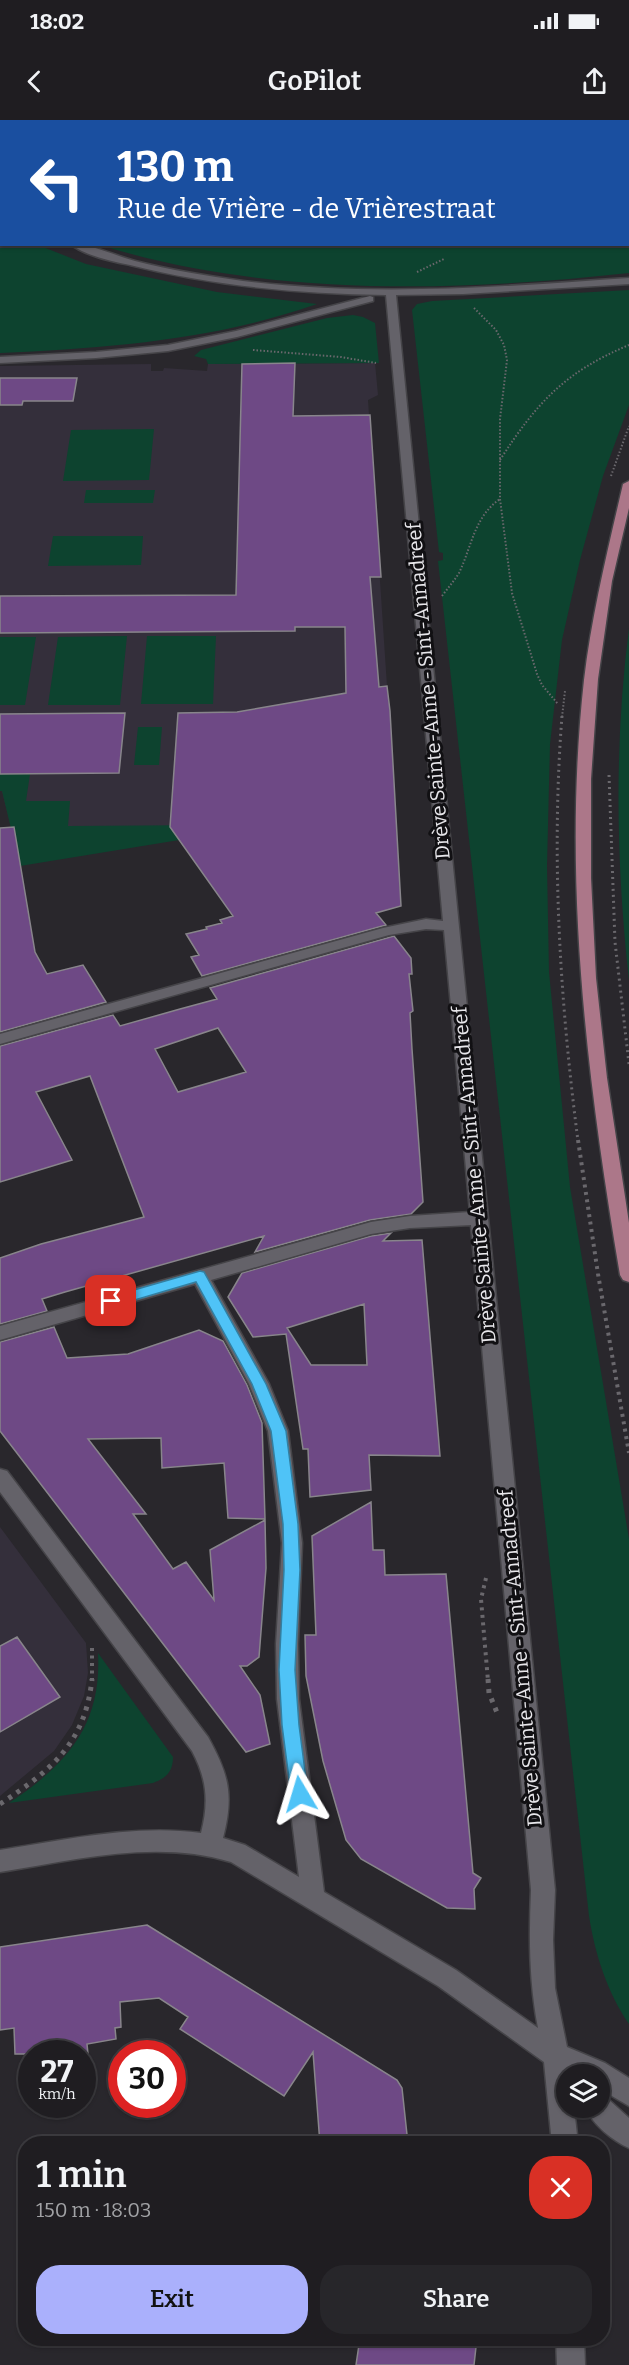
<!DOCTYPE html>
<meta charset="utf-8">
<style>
:root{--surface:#1f1d21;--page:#27262a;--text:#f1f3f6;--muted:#a1a2a5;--line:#3c3b3f;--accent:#aab0fc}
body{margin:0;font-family:Bitter,serif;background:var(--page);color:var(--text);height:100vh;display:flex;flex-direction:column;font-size:22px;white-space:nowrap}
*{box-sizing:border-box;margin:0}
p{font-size:20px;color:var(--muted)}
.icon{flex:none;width:33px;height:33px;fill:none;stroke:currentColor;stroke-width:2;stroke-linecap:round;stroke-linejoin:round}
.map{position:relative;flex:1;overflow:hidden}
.panel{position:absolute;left:18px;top:2016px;width:592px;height:210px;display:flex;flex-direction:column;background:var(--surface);border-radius:24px;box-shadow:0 2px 4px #0004,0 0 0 2px var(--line)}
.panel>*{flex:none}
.top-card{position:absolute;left:0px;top:0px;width:630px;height:126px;box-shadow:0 2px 4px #0004,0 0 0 2px var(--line);background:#1a4fa0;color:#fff;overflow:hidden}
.fabs{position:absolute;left:556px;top:1944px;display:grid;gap:12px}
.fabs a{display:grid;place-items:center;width:54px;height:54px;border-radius:50%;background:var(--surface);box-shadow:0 2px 4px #0004,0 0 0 2px var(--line);font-size:30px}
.speed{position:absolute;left:18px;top:1920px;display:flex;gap:12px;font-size:30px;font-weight:700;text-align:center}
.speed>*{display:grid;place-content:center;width:78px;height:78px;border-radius:50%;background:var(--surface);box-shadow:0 2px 4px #0004,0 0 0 2px var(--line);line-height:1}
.speed small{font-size:15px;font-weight:400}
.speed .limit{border:9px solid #d22;background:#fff;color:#111}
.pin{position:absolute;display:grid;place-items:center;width:51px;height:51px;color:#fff;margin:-26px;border-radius:12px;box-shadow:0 3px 9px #0006}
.me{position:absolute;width:66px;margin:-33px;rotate:353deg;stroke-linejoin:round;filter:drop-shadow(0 0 4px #0008)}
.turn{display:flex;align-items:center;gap:21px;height:126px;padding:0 18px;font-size:27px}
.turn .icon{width:78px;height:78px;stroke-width:2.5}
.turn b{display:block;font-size:42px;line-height:51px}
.round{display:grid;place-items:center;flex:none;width:63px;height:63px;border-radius:24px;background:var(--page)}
.headline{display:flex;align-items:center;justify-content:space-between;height:102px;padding:0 18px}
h1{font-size:36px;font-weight:600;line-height:45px}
.cta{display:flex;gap:12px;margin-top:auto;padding:12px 18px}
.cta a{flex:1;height:69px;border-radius:24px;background:var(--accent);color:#111;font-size:24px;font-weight:600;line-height:69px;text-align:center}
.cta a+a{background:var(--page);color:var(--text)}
.status{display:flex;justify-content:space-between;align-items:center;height:42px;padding:0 30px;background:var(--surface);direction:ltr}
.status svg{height:16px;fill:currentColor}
header{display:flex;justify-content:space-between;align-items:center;height:78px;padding:0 18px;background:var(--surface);font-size:27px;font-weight:600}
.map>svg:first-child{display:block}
.built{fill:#342f3b}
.green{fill:#0d432f}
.building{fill:#6e4985;stroke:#88858b;stroke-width:1.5;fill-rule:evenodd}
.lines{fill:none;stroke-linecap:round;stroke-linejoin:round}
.minor-casing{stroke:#454448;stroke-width:3}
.major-casing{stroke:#454448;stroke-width:3}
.path-far3{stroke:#6a686d;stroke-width:2;stroke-dasharray:1.5 2;stroke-linecap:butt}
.path-far2{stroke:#6a686d;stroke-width:3;stroke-dasharray:2 4;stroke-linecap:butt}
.path-far1{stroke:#6a686d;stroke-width:4;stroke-dasharray:3 4.5;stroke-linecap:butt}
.path{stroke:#6a686d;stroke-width:5;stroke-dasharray:4 6;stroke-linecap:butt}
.minor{fill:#646269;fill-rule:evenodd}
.major{fill:#ac7789;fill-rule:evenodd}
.route{fill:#4fc3f7;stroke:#337fa1;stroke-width:1.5}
.labels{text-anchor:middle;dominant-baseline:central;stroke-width:6;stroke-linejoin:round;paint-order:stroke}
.street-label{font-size:20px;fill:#e8e7eb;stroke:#111013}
</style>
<div class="status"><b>18:02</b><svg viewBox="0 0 49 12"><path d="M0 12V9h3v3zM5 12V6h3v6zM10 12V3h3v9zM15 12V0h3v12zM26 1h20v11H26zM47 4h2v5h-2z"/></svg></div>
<header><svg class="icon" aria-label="back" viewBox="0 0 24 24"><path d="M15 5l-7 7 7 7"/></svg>GoPilot<svg class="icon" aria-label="share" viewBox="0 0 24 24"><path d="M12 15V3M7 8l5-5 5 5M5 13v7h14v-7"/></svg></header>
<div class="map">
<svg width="629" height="2245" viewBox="0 0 629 2245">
<rect width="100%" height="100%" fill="#29272c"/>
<!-- built -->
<path class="built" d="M375,243L378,275L368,280L387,566L244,591L283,704L13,715L2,671H0V246L151,244V251H163L164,248L207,251L208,244Z
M0,1407L86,1523L88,1553L84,1576L72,1605L54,1631L0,1676Z"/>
<!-- green -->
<path class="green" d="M0,0H629V153C456,172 267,177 100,125L628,124V2H2L1,65Z
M0,104L2,124L38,125L86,144L217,172L317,184C214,220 108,228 0,233Z
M629,170V285L603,356L580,440L562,520L550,624L547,746L549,852L570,1067L629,1419V1904C607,1872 595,1834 589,1796L438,441L443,440V433L439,432L412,190L417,184L432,181Z
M353,195L363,197L375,203L379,243L208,244L206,239L194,236L201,230L327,198Z
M154,309L149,360L63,361L71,310Z
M86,370H155L153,383H84Z
M53,416H143L141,445L48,446Z
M629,508V860C616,744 614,624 629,508Z
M127,516L120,585H48L58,517Z
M147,516H216L213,584H141Z
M0,517H36L25,585H0Z
M138,607H162L159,645H134Z
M0,654H30L26,681H70L68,706L216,705V714L20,746L2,671H0Z
M98,1533L173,1637C173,1652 166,1658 153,1663L9,1683C66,1645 102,1606 98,1533Z"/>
<!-- building -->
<path class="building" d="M295,243L293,296L370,295L381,457H370L379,567L387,566L390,591L401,786L376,793L386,805L202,856L191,837L199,835L186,814L207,809L206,807L222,803L220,800L233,796L170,707L178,593L237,592L346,573L345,507H295V511L0,513V476L236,475L242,244Z
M0,258H77L73,281H23L22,285H0Z
M125,593L119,653L0,654V594Z
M14,707L35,832L47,854L83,845L106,882L0,912V708Z
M394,816L411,838L412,854H409L413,891L410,893L412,929L423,1082L411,1094L370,1100L255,1132L264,1116L65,1172L42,1179L47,1191L0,1204V1138L41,1124L144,1097L90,956L36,972L72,1040L0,1062V926L113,895L120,906L180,889L217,879L210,868ZM218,908L246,952L178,972L155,929Z
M391,1113L383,1121L422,1120L440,1336L369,1335L371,1370L310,1377L308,1329H303L286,1214L253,1217L228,1177L242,1153L371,1116ZM364,1184L367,1245H311L287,1208Z
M54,1207L67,1238L128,1234L199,1210L223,1221L247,1265L262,1303L265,1399L228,1398L224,1343L162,1348L161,1318L88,1319L146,1394H133L173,1449L186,1442L214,1480L210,1430L265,1400L266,1448L259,1537L247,1546H240L260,1575L270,1624L246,1632L0,1311V1222Z
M371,1382L373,1430H384L385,1455L446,1454L473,1753L481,1758L474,1769L475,1789L447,1788L361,1739L346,1720L323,1641L306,1556L305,1515H316L312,1416Z
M17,1517L60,1577L0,1612V1526Z
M147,1805L397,1960L402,1968L408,2024H320L313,1932L284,1976L180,1909L188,1897L159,1878L120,1882L121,1907L115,1908L116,1919L87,1924L88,1934H15L14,1908L0,1910V1827Z
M360,2218H477L474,2245H356Z"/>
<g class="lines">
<defs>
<path id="minor" d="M44,0H52L53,2H45Z
M424,0H434L423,2Z
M0,25L2,26V31H0Z
M628,73H629V79H628Z
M0,82L2,83V89L0,88Z
M70,124C92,124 113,135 135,141C170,150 207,156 243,161C371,177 501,167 629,158V164L463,174L396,175L555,1770L553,1820L555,1868L567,1927L605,1943L629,1958V1986L600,1969V1954H567V1988H574L578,2024H552L544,1942L438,1866L231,1742C156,1719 76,1740 0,1752V1730C66,1720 134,1704 201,1713C209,1682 207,1659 192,1631L0,1372V1349L7,1351L208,1617C229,1655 234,1675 223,1718L245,1725L299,1757L277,1579L276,1524L282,1423L268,1311L249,1264L195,1164L0,1220V1206L371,1102L410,1096L470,1092L444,810L426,809L389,815L0,924V914L383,808L426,799L443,801L386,175C300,174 214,166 130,145C111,141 86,136 70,124ZM471,1105L531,1770C529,1817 529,1861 538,1908L456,1850L324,1772L299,1579L298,1524L302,1423L288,1311L269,1264L211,1160L371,1114L410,1108Z
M370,176L373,177V181L237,217L168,231L96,238L0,243V237L96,232L168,225L236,211Z
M600,1976L608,1979L629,1998V2028C613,2021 592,2004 586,1988H600Z
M556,2218H584L585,2245H557Z"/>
<path id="major" d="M629,361V388L612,461L598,559L591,659V758L596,858L607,958L629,1103V1162L623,1160L620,1155C587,959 562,759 584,560C592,493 608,429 623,364Z"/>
</defs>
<!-- minor casing -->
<use href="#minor" class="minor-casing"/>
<!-- major casing -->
<use href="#major" class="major-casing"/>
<!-- path-far3 -->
<path class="path-far3" d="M417,152L444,139
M474,188L496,210L504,225L507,240L500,299V379L512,473L537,554L542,565L558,584
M253,230L341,237L376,243
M500,340C537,282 565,252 629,225
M611,356L629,306
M442,476C448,468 454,461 459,453C472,426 474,397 500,379
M562,597L565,571"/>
<!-- path-far2 -->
<path class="path-far2" d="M562,596C551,737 560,881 578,1021
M609,655L615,822L629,944"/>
<!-- path-far1 -->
<path class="path-far1" d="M578,1020L598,1154L629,1333
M486,1458L481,1479L488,1561
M92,1561V1525"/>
<!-- path -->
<path class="path" d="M488,1559L489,1573L498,1595
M0,1684C51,1650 85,1624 92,1559"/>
<!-- minor -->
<use href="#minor" class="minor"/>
<!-- major -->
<use href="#major" class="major"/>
</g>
<!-- route -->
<path class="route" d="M200,1151L204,1152L266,1264L286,1311L298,1404L300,1450L295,1550L299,1605L308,1674L306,1680L300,1682L294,1680L291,1674L282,1605L279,1550L284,1450L283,1404L271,1311L252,1264L196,1162L111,1187L104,1181L106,1178Z"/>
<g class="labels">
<!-- street labels -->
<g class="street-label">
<text transform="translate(428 571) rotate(-95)">Drève Sainte-Anne - Sint-Annadreef</text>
<text transform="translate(474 1055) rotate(-95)">Drève Sainte-Anne - Sint-Annadreef</text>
<text transform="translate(520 1538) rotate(-95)">Drève Sainte-Anne - Sint-Annadreef</text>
</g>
</g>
</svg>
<div class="fabs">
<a><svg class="icon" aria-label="layers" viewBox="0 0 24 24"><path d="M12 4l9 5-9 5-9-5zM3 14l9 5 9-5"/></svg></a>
</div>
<div class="speed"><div>27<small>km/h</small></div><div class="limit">30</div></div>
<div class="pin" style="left:111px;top:1181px;background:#d93025"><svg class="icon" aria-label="arrive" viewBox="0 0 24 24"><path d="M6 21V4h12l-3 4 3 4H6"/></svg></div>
<svg class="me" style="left:300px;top:1674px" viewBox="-20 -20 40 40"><path d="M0-17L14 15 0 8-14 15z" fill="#4fc3f7" stroke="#fff" stroke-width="4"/></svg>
<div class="top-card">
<div class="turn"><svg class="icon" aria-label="left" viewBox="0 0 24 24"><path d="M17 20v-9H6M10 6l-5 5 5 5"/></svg><div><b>130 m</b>Rue de Vrière - de Vrièrestraat</div></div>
</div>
<section class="panel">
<div class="headline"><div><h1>1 min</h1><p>150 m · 18:03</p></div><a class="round" style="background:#d93025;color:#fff"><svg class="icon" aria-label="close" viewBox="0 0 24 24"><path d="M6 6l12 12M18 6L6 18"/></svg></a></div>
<div class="cta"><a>Exit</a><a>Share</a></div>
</section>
</div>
